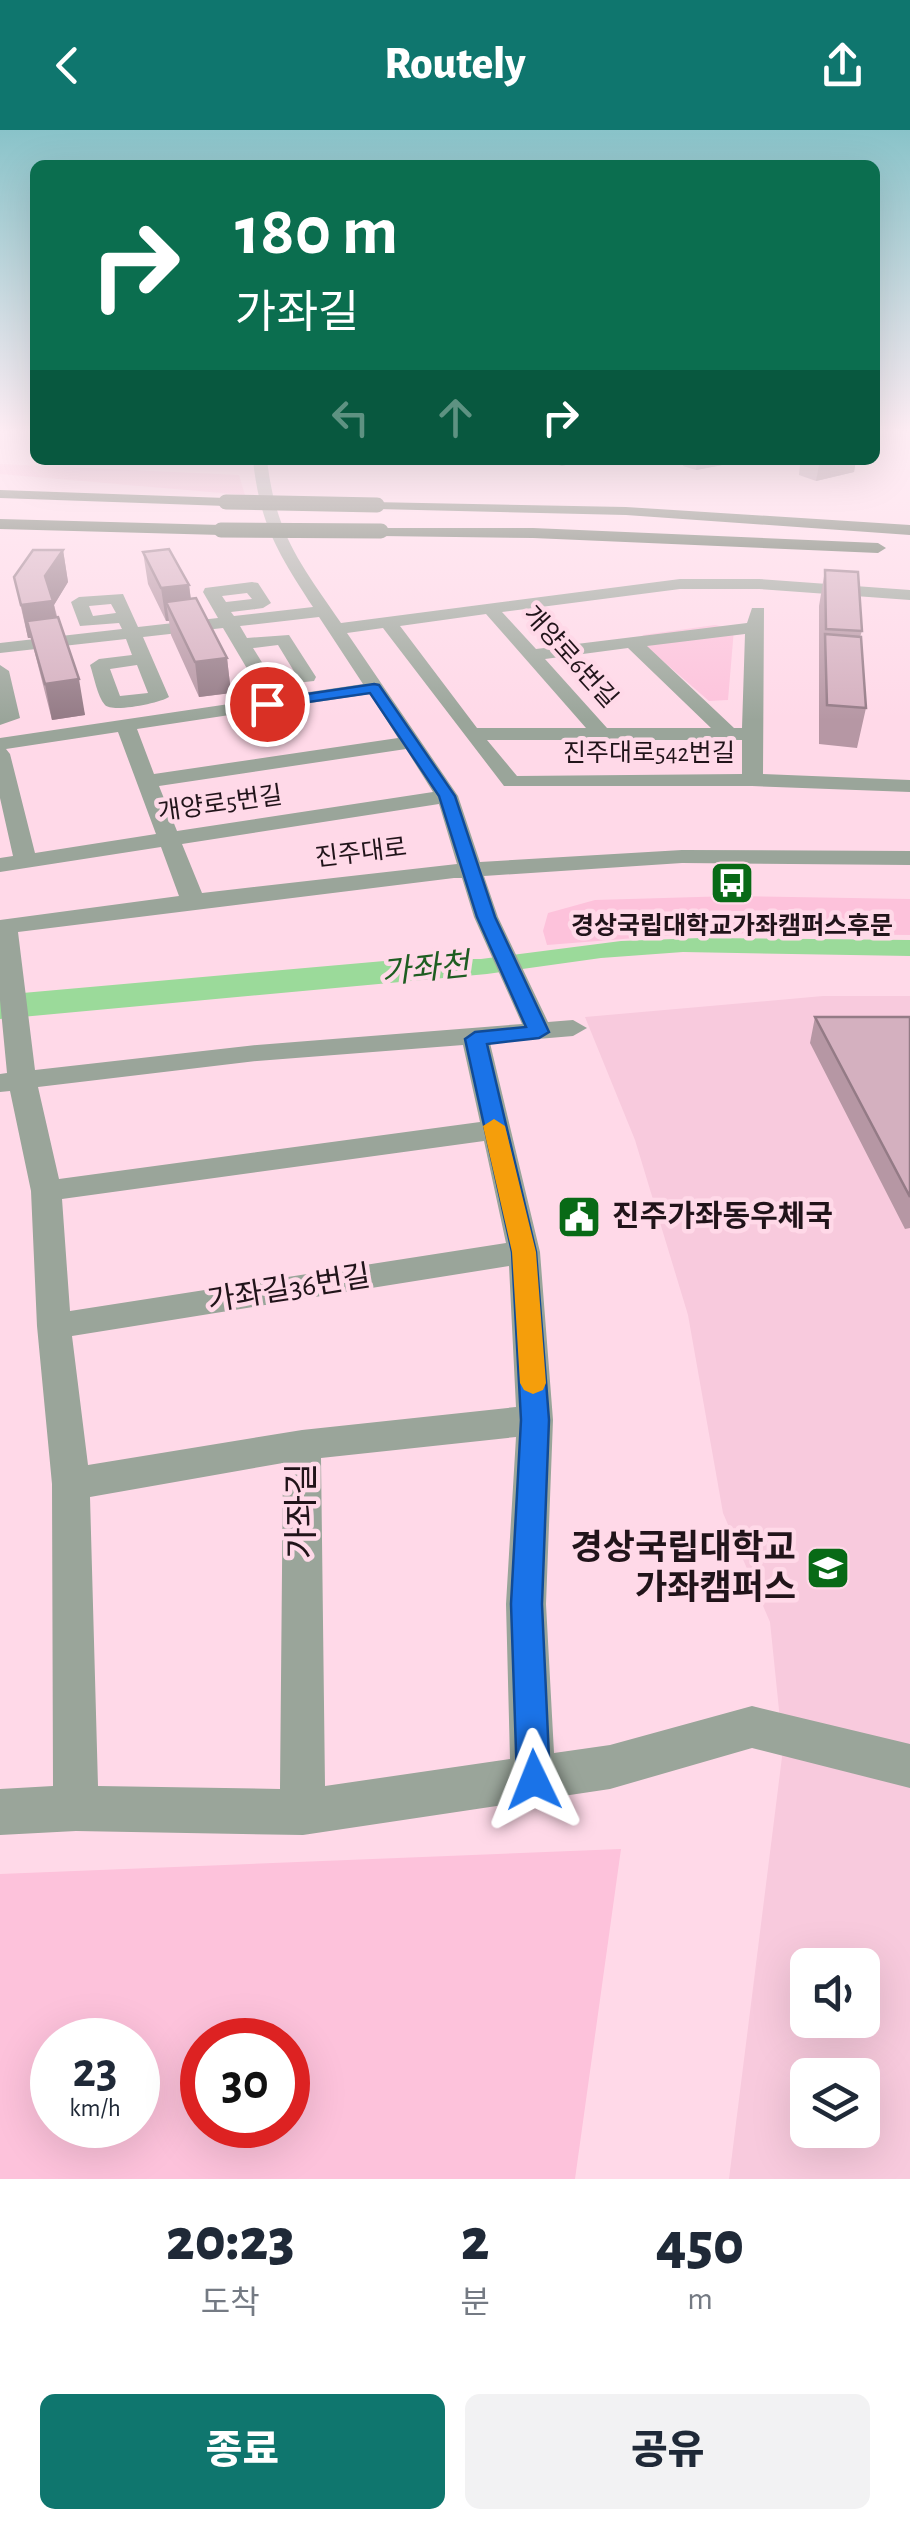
<!DOCTYPE html>
<html lang="ko">
<meta charset="utf-8">
<style>
:root{--surface:#fff;--page:#f2f2f3;--text:#1f2937;--muted:#747a83;--accent:#0f766e}
body{margin:0;font-family:"Alegreya Sans","Noto Sans KR",sans-serif;background:var(--page);color:var(--text);height:100vh;display:flex;flex-direction:column;font-size:38px;white-space:nowrap}
*{box-sizing:border-box;margin:0}
p{font-size:32px;color:var(--muted)}
.icon{flex:none;width:55px;height:55px;fill:none;stroke:currentColor;stroke-width:2;stroke-linecap:round;stroke-linejoin:round}
.map{position:relative;height:2049px;overflow:hidden}
.sheet{display:flex;flex-direction:column;background:var(--surface);flex:1}
.sheet>*{flex:none}
.guide{position:absolute;left:30px;top:30px;width:850px;height:305px;border-radius:15px;box-shadow:0 10px 40px #0002;background:#0b6e4f;color:#fff;overflow:hidden}
.controls{position:absolute;left:790px;top:1818px;display:grid;gap:20px}
.controls a{display:grid;place-items:center;width:90px;height:90px;border-radius:15px;background:var(--surface);box-shadow:0 10px 40px #0002;font-size:50px}
.speed{position:absolute;left:30px;top:1888px;display:flex;gap:20px;font-size:50px;font-weight:700;text-align:center}
.speed>*{display:grid;place-content:center;width:130px;height:130px;border-radius:50%;background:var(--surface);box-shadow:0 10px 40px #0002;line-height:1}
.speed small{font-size:25px;font-weight:400}
.speed .limit{border:15px solid #d22;background:#fff;color:#111}
.pin{position:absolute;display:grid;place-items:center;width:85px;height:85px;color:#fff;margin:-42px;border:5px solid #fff;border-radius:50%;box-shadow:0 2px 10px #0007}
.me{position:absolute;width:110px;margin:-55px;rotate:358deg;stroke-linejoin:round;filter:drop-shadow(0 0 8px #0008)}
.turn{display:flex;align-items:center;gap:35px;height:210px;padding:0 40px;font-size:45px}
.turn .icon{width:130px;height:130px;stroke-width:2.5}
.turn b{display:block;font-size:70px;line-height:85px}
.lanes{display:flex;align-items:center;height:95px;padding:0 40px;background:#0003;justify-content:center;gap:50px;direction:ltr}
.lanes .off{opacity:.35}
.eta{display:flex;justify-content:space-evenly;align-items:center;height:170px;text-align:center}
.eta b{font-size:60px;font-weight:800;line-height:70px}
.cta{display:flex;gap:20px;margin-top:auto;padding:20px 40px}
.cta a{flex:1;height:115px;border-radius:15px;background:var(--accent);color:#fff;font-size:40px;font-weight:800;line-height:115px;text-align:center}
.cta a+a{background:var(--page);color:var(--text)}
header{display:flex;justify-content:space-between;align-items:center;height:130px;padding:0 40px;background:var(--accent);color:#fff;font-size:45px;font-weight:800}
.map>svg:first-child{display:block}
.built{fill:#f8cadd;fill-rule:evenodd}
.green{fill:#fdc2db;fill-rule:evenodd}
.water{fill:#9bda9a}
.lines{fill:none;stroke-linecap:round;stroke-linejoin:round}
.minor{fill:#9aa59a;fill-rule:evenodd}
.highway{fill:#475d46;fill-rule:evenodd}
.highway-bridge{stroke:#475d46;stroke-width:15}
.wall{fill:#b697a4}
.shaded-wall{fill:#947b86}
.building{fill:#d4b0bf;stroke:#947b86;stroke-width:2.5}
.route{fill:#1a73e8;stroke:#114b97;stroke-width:2.5}
.slow{fill:#f59e0b}
.labels{text-anchor:middle;dominant-baseline:central;stroke-width:9;stroke-linejoin:round;paint-order:stroke}
.far-street-label{font-size:25px;fill:#21141a;stroke:#ffd9e8}
.far-poi-label{font-size:25px;font-weight:bold;fill:#21141a;stroke:#ffd9e8}
.poi-label{font-size:30px;font-weight:bold;fill:#21141a;stroke:#ffd9e8;text-anchor:start}
.street-label{font-size:30px;fill:#21141a;stroke:#ffd9e8}
.water-label{font-size:32px;font-style:italic;fill:#1e5d21;stroke:#ffd9e8}
.near-street-label{font-size:35px;fill:#21141a;stroke:#ffd9e8}
.near-poi-label{font-size:35px;font-weight:bold;fill:#21141a;stroke:#ffd9e8;text-anchor:end}
</style>
<header><svg class="icon" aria-label="back" viewBox="0 0 24 24"><path d="M15 5l-7 7 7 7"/></svg>Routely<svg class="icon" aria-label="share" viewBox="0 0 24 24"><path d="M12 15V3M7 8l5-5 5 5M5 13v7h14v-7"/></svg></header>
<div class="map">
<svg width="910" height="2049" viewBox="0 0 910 2049">
<rect width="100%" height="100%" fill="#ffd9e8"/>
<!-- built -->
<path class="built" d="M823,866H910V2049H729L783,1619L770,1492L723,1383L688,1185L635,1010L585,887ZM808,1835H862V1890H808ZM808,1945H862V2000H808Z"/>
<!-- green -->
<path class="green" d="M0,334L239,345L245,365L0,344Z
M715,495L734,499L728,570L709,571L640,511L643,505Z
M732,766L910,769V805L699,803L547,815L543,801L548,783L595,770Z
M621,1719L575,2049H0V1744ZM138,1910V1995H52V1910ZM202,1910H288V1995H202Z"/>
<!-- water -->
<path class="water" d="M700,808L910,810V826L683,822L601,828L487,844L0,889V865L407,829H481L621,811Z"/>
<g class="lines">
<!-- minor -->
<path class="minor" d="M253,330H267C276,405 300,433 341,493L680,449H759L910,460V470L759,459H680L502,482L536,519L747,493L752,478H764L763,644L910,650V662L752,656H504L383,498L347,503L458,666L480,732L682,720L910,721V735L682,733L484,746L498,787L548,892L573,890L587,898L573,906L490,913L540,1122L553,1290L546,1474L554,1623L610,1615L752,1576L910,1614V1658L752,1618L610,1659L303,1705L76,1701L0,1705V1659L53,1656L52,1354L37,1196L31,1061L10,961L0,962V944L7,943L0,870V790L179,766L161,717L0,742V728L13,726L0,668V608L363,554L319,487L240,496L247,508L289,505L316,547L314,551L258,557L223,498L143,507L169,567C160,573 112,583 105,575C97,566 94,546 90,535L99,529L132,525L126,509L0,523V513L122,499L119,493L80,496L71,472L79,467L123,464L138,497L218,488L203,462L205,458L252,452L258,453L271,473L263,478L231,482L234,486L313,477C278,423 260,395 253,330ZM247,463L252,469L226,472L222,466ZM111,474L116,483L93,486L89,476ZM486,484L586,598H477L400,496ZM745,504L742,598H734L647,516ZM278,515L295,543L271,547L253,518ZM628,518L711,598H607L545,529ZM137,535L148,563L120,566L110,539ZM370,564L398,608L154,644L137,599ZM118,602L156,704L35,723L10,624L6,619ZM487,610H742V644L517,646ZM406,619L433,662L177,701L159,656ZM439,674L457,734L202,763L182,714ZM454,748H462L474,787L522,894L257,915L35,940L18,802ZM463,915L480,992L59,1049L38,957L257,931ZM484,1011L506,1113L70,1181L62,1069ZM509,1136L516,1277L302,1300L88,1335L72,1206ZM516,1307L506,1474L510,1629L325,1656L321,1328ZM283,1333L280,1659L98,1656L90,1367Z
M0,535L9,541L20,588L0,595Z"/>
<!-- highway -->
<path class="highway" d="M0,360L226,368L233,372L226,376L0,368Z
M372,372L626,377L910,395V405L626,385L377,379L372,378Z
M0,389L221,395L229,400L221,405L0,399Z
M376,398H533L878,413L886,418L878,423L533,408L381,406L373,401Z"/>
<!-- highway-bridge -->
<path class="highway-bridge" d="M226,372L377,375
M221,400L381,401"/>
</g>
<!-- wall -->
<path class="wall" d="M548,330H589L561,336Z
M684,330H738V332L696,340L683,336Z
M786,330H856L854,342L816,351L799,345L800,335Z
M63,420L68,452L54,475L85,585L52,590L31,508H28L14,447Z
M143,422L189,455L191,469L227,528L231,563L199,567L171,505L169,491H166L148,454Z
M825,440L862,501L860,507L866,578L857,618L819,614V476Z
M815,887H910V1098L905,1099L810,913Z"/>
<!-- shaded-wall -->
<path class="shaded-wall" d="M561,330H589L561,336Z
M697,330H738V332L696,340Z
M820,330H856L854,342L816,351Z
M63,420L68,452L54,475L60,505L27,491L31,508H28L21,475Z
M189,455L193,488L166,472L169,491H166L161,458Z
M227,528L231,563L199,567L195,532Z
M79,549L85,585L52,590L45,554Z"/>
<!-- building -->
<path class="building" d="M169,419L189,455L161,458L143,422Z
M33,420H63L45,446L53,471L21,475L14,447Z
M825,440L858,442L862,501L826,499Z
M196,468L227,528L195,532L166,472Z
M58,487L79,549L45,554L27,491Z
M825,504L861,507L866,578L827,575Z
M815,887H910V1067Z"/>
<!-- sky -->
<linearGradient id="sky" x2="0" y2="1"><stop stop-color="#89c3c9"/><stop offset="0.51" stop-color="#ffeef5"/><stop offset="1" stop-color="#ffeef5" stop-opacity="0"/></linearGradient>
<rect width="910" height="590" fill="url(#sky)"/>
<!-- route -->
<path class="route" d="M374,554L379,555L455,666L495,787L549,902L539,908L487,914L536,1122L549,1290L542,1474L550,1650L546,1662L534,1667L521,1662L517,1650L511,1474L521,1290L512,1122L465,909L475,902L526,897L477,787L439,666L370,563L267,578L260,574L267,570Z"/>
<!-- slow -->
<path class="slow" d="M494,989L505,996L536,1122L546,1253L543,1260L533,1264L524,1260L520,1253L512,1122L483,996Z"/>
<!-- icons -->
<defs>
<symbol id="bus-square" viewBox="-11 -11 22 22"><rect x="-9" y="-9" width="18" height="18" rx="4" fill="#086a16" stroke="#ffd9e8"/><path d="M-5-6H5V4H4V6H2V4H-2V6H-4V4H-5ZM-3.5-4V0h7V-4ZM-3.5 1.2v1.5H-2V1.2ZM2 1.2v1.5H3.5V1.2Z" fill="#fff"/></symbol>
<symbol id="civic-square" viewBox="-11 -11 22 22"><rect x="-9" y="-9" width="18" height="18" rx="4" fill="#086a16" stroke="#ffd9e8"/><path d="M-.6-6.5H3V-4.5H.6V-3L4-1V1h2V6H-6V1h2V-1L-.6-3ZM-1.2 2.5V6h2.4V2.5Z" fill="#fff"/></symbol>
<symbol id="university-square" viewBox="-11 -11 22 22"><rect x="-9" y="-9" width="18" height="18" rx="4" fill="#086a16" stroke="#ffd9e8"/><path d="M0-5L7-2L0 1L-7-2ZM-4 1L0 2.5L4 1V4Q0 6-4 4Z" fill="#fff"/></symbol>
</defs>
<g fill-rule="evenodd">
<use href="#bus-square" x="707" y="728" width="50" height="50"/>
<use href="#civic-square" x="554" y="1062" width="50" height="50"/>
<use href="#university-square" x="803" y="1413" width="50" height="50"/>
</g>
<g class="labels">
<!-- far-street labels -->
<g class="far-street-label">
<text transform="translate(570 527) rotate(48)">개양로6번길</text>
<text x="649" y="623">진주대로542번길</text>
<text transform="translate(220 674) rotate(-8)">개양로5번길</text>
<text transform="translate(361 723) rotate(-7)">진주대로</text>
</g>
<!-- far-poi labels -->
<g class="far-poi-label">
<text x="732" y="796">경상국립대학교가좌캠퍼스후문</text>
</g>
<!-- poi labels -->
<g class="poi-label">
<text x="612" y="1087">진주가좌동우체국</text>
</g>
<!-- street labels -->
<g class="street-label">
<text transform="translate(289 1159) rotate(-9)">가좌길36번길</text>
</g>
<!-- water labels -->
<g class="water-label">
<text transform="translate(425 839) rotate(-6)">가좌천</text>
</g>
<!-- near-street labels -->
<g class="near-street-label">
<text transform="translate(302 1381) rotate(-90)">가좌길</text>
</g>
<!-- near-poi labels -->
<g class="near-poi-label">
<text x="796" y="1418">경상국립대학교<tspan x="796" dy="40">가좌캠퍼스</tspan></text>
</g>
</g>
</svg>
<div class="controls">
<a><svg class="icon" aria-label="sound" viewBox="0 0 24 24"><path d="M4 9h4l5-4v14l-5-4H4zM17 9q2 3 0 6"/></svg></a>
<a><svg class="icon" aria-label="layers" viewBox="0 0 24 24"><path d="M12 4l9 5-9 5-9-5zM3 14l9 5 9-5"/></svg></a>
</div>
<div class="speed"><div>23<small>km/h</small></div><div class="limit">30</div></div>
<div class="pin" style="left:267px;top:574px;background:#d93025"><svg class="icon" aria-label="arrive" viewBox="0 0 24 24"><path d="M6 21V4h12l-3 4 3 4H6"/></svg></div>
<svg class="me" style="left:534px;top:1650px" viewBox="-20 -20 40 40"><path d="M0-17L14 15 0 8-14 15z" fill="#1a73e8" stroke="#fff" stroke-width="4"/></svg>
<div class="guide">
<div class="turn"><svg class="icon" aria-label="right" viewBox="0 0 24 24"><path d="M7 20v-9h11M14 6l5 5-5 5"/></svg><div><b>180 m</b>가좌길</div></div>
<div class="lanes"><svg class="icon off" aria-label="left" viewBox="0 0 24 24"><path d="M17 20v-9H6M10 6l-5 5 5 5"/></svg><svg class="icon off" aria-label="ahead" viewBox="0 0 24 24"><path d="M12 20V5M6 11l6-6 6 6"/></svg><svg class="icon" aria-label="right" viewBox="0 0 24 24"><path d="M7 20v-9h11M14 6l5 5-5 5"/></svg></div>
</div>
</div>
<section class="sheet">
<div class="eta">
<div><b>20:23</b><p>도착</p></div>
<div><b>2</b><p>분</p></div>
<div><b>450</b><p>m</p></div>
</div>
<div class="cta"><a>종료</a><a>공유</a></div>
</section>
